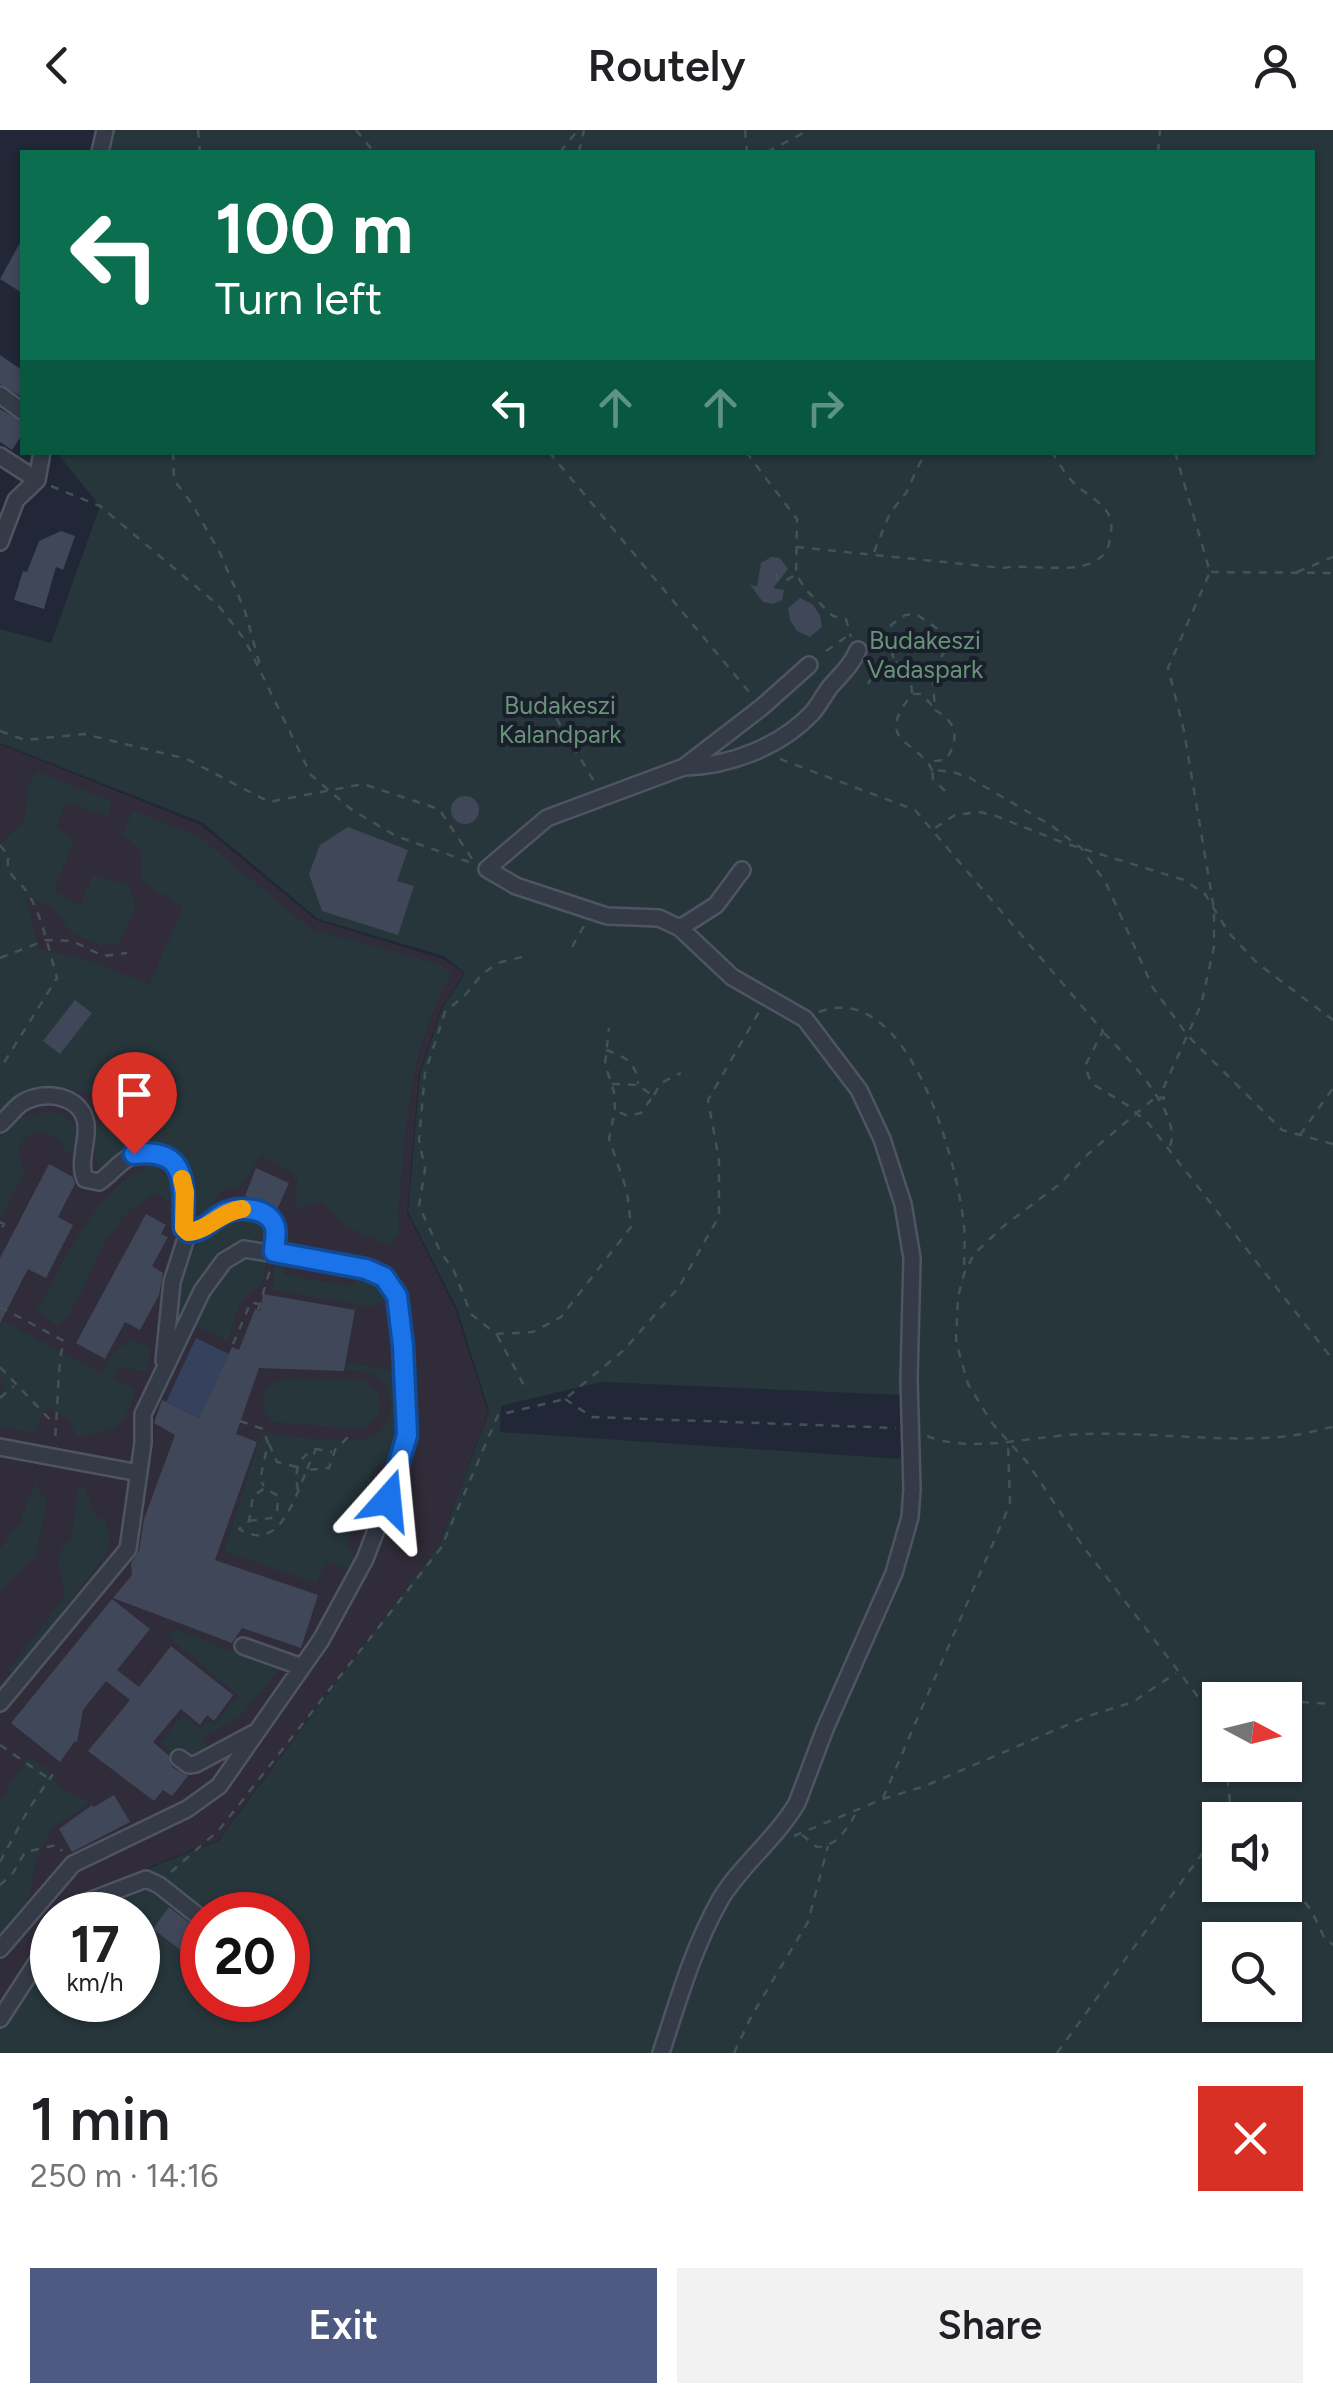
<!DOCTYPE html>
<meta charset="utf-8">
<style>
:root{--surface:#fff;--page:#f2f2f2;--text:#202124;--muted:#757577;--accent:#4e5a81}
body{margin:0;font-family:Figtree,sans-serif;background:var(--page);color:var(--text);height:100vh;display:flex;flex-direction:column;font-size:38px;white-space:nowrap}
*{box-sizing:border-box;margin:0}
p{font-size:32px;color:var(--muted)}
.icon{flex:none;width:55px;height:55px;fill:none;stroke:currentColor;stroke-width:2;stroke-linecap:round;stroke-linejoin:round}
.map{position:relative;height:1923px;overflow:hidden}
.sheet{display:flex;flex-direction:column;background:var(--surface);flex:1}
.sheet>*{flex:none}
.guide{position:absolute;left:20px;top:20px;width:1295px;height:305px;border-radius:0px;box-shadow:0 2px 8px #0004;background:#0b6e4f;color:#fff;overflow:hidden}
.needle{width:65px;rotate:97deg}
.fabs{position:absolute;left:1202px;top:1552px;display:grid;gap:20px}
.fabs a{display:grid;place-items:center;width:100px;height:100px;border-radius:0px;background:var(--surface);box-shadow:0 2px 8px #0004;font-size:50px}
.speed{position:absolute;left:30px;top:1762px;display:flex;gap:20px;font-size:50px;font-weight:700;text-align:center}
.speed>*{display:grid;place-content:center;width:130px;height:130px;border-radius:50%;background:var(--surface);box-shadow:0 2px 8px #0004;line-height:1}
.speed small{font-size:25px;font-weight:400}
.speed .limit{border:15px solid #d22;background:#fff;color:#111}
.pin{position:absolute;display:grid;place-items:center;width:85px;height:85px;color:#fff;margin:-102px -42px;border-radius:50% 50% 50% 0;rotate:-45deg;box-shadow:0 0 10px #0007}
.pin .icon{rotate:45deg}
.me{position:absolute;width:110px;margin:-55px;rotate:18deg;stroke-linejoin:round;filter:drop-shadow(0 0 8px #0008)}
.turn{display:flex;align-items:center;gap:35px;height:210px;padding:0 30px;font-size:45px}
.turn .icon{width:130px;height:130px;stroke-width:2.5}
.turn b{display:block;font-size:70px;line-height:85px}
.lanes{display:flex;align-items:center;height:95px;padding:0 30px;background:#0003;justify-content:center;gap:50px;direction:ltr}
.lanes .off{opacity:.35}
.round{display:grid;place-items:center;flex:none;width:105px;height:105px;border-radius:0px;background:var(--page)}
.overview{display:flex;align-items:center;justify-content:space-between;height:170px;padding:0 30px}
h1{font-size:60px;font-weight:600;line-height:75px}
.action{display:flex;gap:20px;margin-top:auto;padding:20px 30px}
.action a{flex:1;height:115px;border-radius:0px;background:var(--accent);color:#fff;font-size:40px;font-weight:600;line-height:115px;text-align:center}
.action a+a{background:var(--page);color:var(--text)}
header{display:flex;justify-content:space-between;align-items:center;height:130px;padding:0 30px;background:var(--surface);font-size:45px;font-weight:600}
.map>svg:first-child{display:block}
.medical{fill:#302c39}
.green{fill:#26363b;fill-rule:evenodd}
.water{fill:#36415d}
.building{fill:#404759}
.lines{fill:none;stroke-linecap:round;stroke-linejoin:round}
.minor-casing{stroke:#4f5462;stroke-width:20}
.path{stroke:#435257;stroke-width:2.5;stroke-dasharray:8 8;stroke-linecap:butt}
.minor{stroke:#353a47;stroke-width:15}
.route-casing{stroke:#114b97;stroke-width:25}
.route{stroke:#1a73e8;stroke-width:18}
.slow{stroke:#f59e0b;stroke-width:18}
.labels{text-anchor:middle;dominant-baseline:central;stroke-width:8;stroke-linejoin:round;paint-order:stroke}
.park-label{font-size:25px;fill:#689378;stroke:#1a1f2c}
</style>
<header><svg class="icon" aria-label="back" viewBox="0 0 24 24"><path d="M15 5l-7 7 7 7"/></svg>Routely<svg class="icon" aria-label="person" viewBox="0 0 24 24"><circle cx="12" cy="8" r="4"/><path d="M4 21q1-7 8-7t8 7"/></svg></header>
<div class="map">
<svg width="1333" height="1923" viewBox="0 0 1333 1923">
<rect width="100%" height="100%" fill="#212736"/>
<!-- medical -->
<path class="medical" d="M0,614L201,695L316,790L443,829L464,843L441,879L419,944L407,1083L456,1181L488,1282L440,1413L218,1710L71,1768L60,1785H52V1797L0,1876Z"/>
<!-- green -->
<path class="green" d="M114,0H1333V1923H0V1877L52,1797V1870H138V1785H61L71,1769L218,1711L440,1413L489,1281L457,1179L408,1082L420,944L442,879L465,843L444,826L318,789L203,693L0,613V499L51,513L100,376L57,323L1312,322V22H109ZM601,1252L900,1265L902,1329L500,1302L501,1276ZM1220,1570H1285V1635H1220ZM1220,1690H1285V1755H1220ZM202,1785H288V1870H202ZM1220,1810H1285V1875H1220Z
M38,642L111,671L109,686L66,673L56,697L74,711L54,761L80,775L93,745L129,755L136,777L120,813L100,815L71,803L50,775L26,768L39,820L79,827L149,854L183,777L141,751L142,722L123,704L133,680L200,707L311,799L439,834L452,844C407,916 407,1000 398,1082L399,1103L390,1116L346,1097L321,1071L294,1081L298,1046L261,1026L240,1057L222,1060L206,1084C200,1083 196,1083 192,1078C177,1063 193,998 136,1020C123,1025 111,1033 99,1039L95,1028V998C107,991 118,996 129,989L126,970C97,963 53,954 24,964C15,967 8,978 0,981V715L25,689L29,652Z
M51,981L64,984L78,999L75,1020L65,1024C61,1007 51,1003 35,1001C7,1024 21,1016 24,1044L0,1088V1009L17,988Z
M153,1034L173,1053V1064L168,1072L156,1063C93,1095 99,1152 58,1197L37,1180C64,1132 98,1053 153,1034Z
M237,1087L252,1089L263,1096L265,1108L238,1110L227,1122H220L213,1130L171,1216C177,1161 177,1110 237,1087Z
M245,1124L267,1128L262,1156C237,1164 235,1188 228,1211L194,1195L215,1151Z
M276,1129L285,1131L284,1144L351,1157L364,1144L380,1151V1157L385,1162L383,1172L370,1177L272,1160Z
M0,1189L101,1243L113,1223L131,1209L150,1217L148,1242L120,1237L113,1248L136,1261C120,1302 120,1298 77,1307L68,1288L48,1278L41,1286L36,1303L0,1297V1267L4,1255L0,1250Z
M348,1233L392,1240L396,1282L390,1331L375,1337L347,1414L354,1422V1431L349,1439L326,1431L317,1453L224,1422L262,1302C282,1306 347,1314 365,1309C396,1301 401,1257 370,1243C364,1240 354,1241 347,1240Z
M284,1248L357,1250L366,1252L379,1264C383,1283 375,1296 356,1299L273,1292C260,1282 261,1271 267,1257Z
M35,1353L47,1371L35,1427L0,1462V1419L20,1391Z
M85,1356L96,1387L104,1389L110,1404L108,1421L15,1546L8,1541L64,1468C66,1446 46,1427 71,1410L78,1358Z
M176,1499L279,1540L240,1587L202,1607L208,1618L192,1627L179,1616L172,1623L159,1613L182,1586L200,1599L208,1590L215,1595L238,1565L168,1507Z
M27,1628L44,1636L61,1659L91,1672L52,1698L35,1732L30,1767L0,1808V1670Z"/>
<!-- water -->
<path class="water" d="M196,1208L229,1224L199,1288L166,1272Z"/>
<!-- building -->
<path class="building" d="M22,109V163L0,149Z
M0,225L22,240V267L0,254Z
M0,279L22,292V305L12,320L0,312Z
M61,401L75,406L63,440L56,437L44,479L14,470L23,441L27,442L39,411Z
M771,427L780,428L788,439L773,458L784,460L782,470L773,474L763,472L750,455L757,456L761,433Z
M800,468L812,474L820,485L822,497L810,507L797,501L790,490L788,478Z
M451 680a14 14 0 1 1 28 0a14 14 0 1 1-28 0Z
M348,697L408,720L397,751L414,756L398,805L322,781L309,744L320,715Z
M75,870L92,883L60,924L43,911Z
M49,1034L73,1047L75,1054L58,1087L73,1095L46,1148L28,1139L0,1193V1128Z
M256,1038L289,1053L277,1080L265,1072L245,1066Z
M146,1084L166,1095L161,1104L168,1107L152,1136L163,1143L159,1165L140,1200L125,1192L105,1229L76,1213Z
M263,1164L355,1180L344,1241L259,1238L236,1304L257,1312L215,1430L318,1465L301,1518L242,1498L232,1513L113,1468L132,1445L131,1433L139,1421L144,1389L175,1305L154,1293L162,1270L199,1288L232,1217L239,1220L255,1179L260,1181Z
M112,1469L150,1499L117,1540L139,1557L171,1516L233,1565L214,1591L207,1585L200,1595L181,1579L153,1612L168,1625L172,1637L188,1646L172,1666L163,1660L154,1671L88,1621L130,1570L106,1551L83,1580L77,1612L75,1611L60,1632L11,1593Z
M114,1665L130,1692L72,1722L59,1699L92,1675L94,1677Z
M169,1777L202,1803L187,1825L153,1799Z"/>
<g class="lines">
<defs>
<path id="minor" d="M100,22L105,0
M0,265L22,281
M0,326L37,350
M0,412L16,370L37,350L42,322
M685,637C730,636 781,616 812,583C819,575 824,565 830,557C841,544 851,536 858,520
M680,798L716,775L742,740
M0,994C8,988 14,978 22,973C44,959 82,965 86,994C88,1012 78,1032 85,1049L99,1052C110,1045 118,1033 130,1027C140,1022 151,1022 162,1026C192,1038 182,1072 183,1098L188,1102C203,1102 211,1090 224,1083C239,1076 269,1077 275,1097C277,1105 274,1115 273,1122
M164,1231L172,1152L188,1102
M0,1317L139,1343
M243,1516L302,1537
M0,1573L128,1419L143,1313V1284L202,1161L224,1131L244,1119L366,1139L384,1147L397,1166L403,1215L407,1305L399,1340L365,1429L321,1510L219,1656L187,1679L73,1734L0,1819
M179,1628L189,1635L196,1634L252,1604
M72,1785L81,1774L146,1749L159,1755L202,1789
M0,1889L52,1809
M661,1923C678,1871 693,1818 720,1770C739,1737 776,1709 797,1673L825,1599L894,1443L910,1387L912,1359L909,1249L912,1128L903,1074L882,1009L859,960L805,889L732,847L680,798L659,788L607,786L516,756L487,739L547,688L684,637L762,577L809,535"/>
</defs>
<!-- minor casing -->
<use href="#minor" class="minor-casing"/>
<!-- path -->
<path class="path" d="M198,0L200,22
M356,0L374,22
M745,0L747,22
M560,22L578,0
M579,22L584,0
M767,22L809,0
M1158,22L1160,0
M173,322L174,350L192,374L220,423L245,481L261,539
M549,322L750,563
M746,322L797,389L796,444L806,460L833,486L846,489L851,507
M1175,322L1210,442L1168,538L1184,601L1214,779V817L1201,875L1163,959L1164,969L1157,966L1088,1024L1060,1054L1006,1094L974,1124L964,1144L958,1167L956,1212L968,1254L992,1293L1027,1332L1082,1415L1205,1576L1218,1634L1228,1653L1230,1673L1226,1690
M51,356L100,376L218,475L245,510L311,645L352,680L396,706L472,733
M796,417L1003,438C1036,432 1105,453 1110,408C1112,396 1113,389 1105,379C1097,369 1084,363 1075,354C1066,346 1059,333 1052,322
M874,422L890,383L906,363L925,322
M1211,442L1333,443
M1297,442L1333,427
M776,443L778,450L785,451L795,445
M826,521L849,505
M870,534L876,541L894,531L910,539L912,564C873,614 916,608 932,640L935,631L946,630C960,608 957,592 935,580L932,538C961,509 939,500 916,484L905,485L891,495L889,506L894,531
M911,539L932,538
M868,554L875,542
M913,564H922L934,578
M532,568L555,586L595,653
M0,601L25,610L84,604L187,629L269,672L363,654L439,679L472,729
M780,629L915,680L1103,901L1085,936L1091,953L1127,975L1149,994L1333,1230
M945,661L933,649L932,640L953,642L970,648L1052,696L1081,718L1106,753L1153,858L1188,906L1282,1000L1333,1014
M935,698L955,685L980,682L996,686L1064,713L1184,750L1205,764L1229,803L1257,833L1333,890
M0,715L9,726C3,746 21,750 29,765C43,789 49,821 57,848L0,939
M572,817L584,796
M522,827L501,832L483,843L465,865L445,882L425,943L419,1010L425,1039L419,1076L440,1121L454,1141L471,1184L496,1204L533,1202L561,1187L631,1097L627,1061L609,1009L615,980L614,962L605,934L609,898
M0,828L46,810L72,811L103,826L127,823
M819,882C908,848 955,1026 963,1088C966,1105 964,1125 964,1142
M1104,903C1125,925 1183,984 1170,1016
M606,920C626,927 636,932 638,954
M612,954L638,955L653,966L641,983L628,986L616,981
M654,965L661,953L681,943
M1300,1005L1333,958
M0,1092L4,1094L0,1102
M0,1177L64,1211L60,1228L55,1311
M258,1180L270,1140
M497,1205L527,1261
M233,1214L251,1172L258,1174
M0,1237L55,1295
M0,1268L14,1256
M565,1269L592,1287L896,1298
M240,1291L263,1299L268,1313L260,1350L264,1356
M927,1306C972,1325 1040,1304 1088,1304C1152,1302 1216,1312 1280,1307C1298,1306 1316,1300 1333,1297
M269,1314L277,1332L297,1337
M307,1339L316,1319
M298,1360C294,1341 297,1327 316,1319L332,1322
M249,1391L271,1388L277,1383L278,1366L265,1358L253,1366L249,1391L239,1399C280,1424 294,1368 307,1340L329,1338L335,1320L347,1308L348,1302
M1285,1571L1333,1574
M1206,1576L1220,1575
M0,1615L48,1648
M883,1668L1010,1374L1008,1312
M802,1705L817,1717C836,1717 846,1700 855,1685
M794,1706L883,1669L925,1656L1088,1586L1133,1572L1176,1543
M0,1732L28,1680L53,1644
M171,1742L219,1700L441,1418L498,1285L565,1269L624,1220L679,1157L719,1086V1030L708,970L759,882
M1285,1747L1311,1780L1324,1807L1333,1815
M0,1755L13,1743L25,1722L57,1715L62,1721
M734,1923L752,1885L808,1792L828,1716
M1057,1923L1220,1699"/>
<!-- minor -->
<use href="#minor" class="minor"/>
</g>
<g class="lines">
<defs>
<path id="route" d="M134,1024C192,1017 182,1059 184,1098L188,1102C203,1102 211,1090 224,1083C239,1076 269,1077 275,1097C277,1105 274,1115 274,1122L366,1139L384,1147L397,1166L403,1216L407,1305L388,1370"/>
</defs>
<!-- route casing -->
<use href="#route" class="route-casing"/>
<!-- route -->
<use href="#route" class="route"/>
<!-- slow -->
<path class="slow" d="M182,1049L185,1062L184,1098L188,1102C208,1101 221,1081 242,1079"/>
</g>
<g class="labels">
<!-- park labels -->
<g class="park-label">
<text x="925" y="510">Budakeszi<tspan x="925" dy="29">Vadaspark</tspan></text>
<text x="560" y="575">Budakeszi<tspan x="560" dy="29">Kalandpark</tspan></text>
</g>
</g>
</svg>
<div class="fabs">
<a><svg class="needle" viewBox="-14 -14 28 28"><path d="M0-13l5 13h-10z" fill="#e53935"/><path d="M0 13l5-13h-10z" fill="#757577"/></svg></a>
<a><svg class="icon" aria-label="sound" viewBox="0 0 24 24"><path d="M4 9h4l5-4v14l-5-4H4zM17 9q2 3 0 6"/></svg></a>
<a><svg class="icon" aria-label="search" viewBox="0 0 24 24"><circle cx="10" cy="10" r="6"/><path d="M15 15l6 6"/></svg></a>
</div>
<div class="speed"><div>17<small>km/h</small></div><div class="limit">20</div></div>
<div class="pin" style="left:134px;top:1024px;background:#d93025"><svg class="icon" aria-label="arrive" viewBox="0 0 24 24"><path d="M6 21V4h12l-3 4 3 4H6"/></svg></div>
<svg class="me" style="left:388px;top:1370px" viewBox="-20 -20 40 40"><path d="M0-17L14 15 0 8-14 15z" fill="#1a73e8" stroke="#fff" stroke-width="4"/></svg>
<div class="guide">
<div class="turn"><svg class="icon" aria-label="left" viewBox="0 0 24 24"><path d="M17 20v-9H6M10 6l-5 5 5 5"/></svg><div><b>100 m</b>Turn left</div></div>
<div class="lanes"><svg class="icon" aria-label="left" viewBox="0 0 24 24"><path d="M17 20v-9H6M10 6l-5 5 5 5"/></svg><svg class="icon off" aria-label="ahead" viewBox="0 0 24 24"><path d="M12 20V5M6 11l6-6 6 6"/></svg><svg class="icon off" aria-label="ahead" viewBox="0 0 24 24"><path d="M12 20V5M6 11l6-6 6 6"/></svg><svg class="icon off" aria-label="right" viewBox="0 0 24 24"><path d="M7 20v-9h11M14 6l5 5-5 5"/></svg></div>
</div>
</div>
<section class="sheet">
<div class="overview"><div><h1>1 min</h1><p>250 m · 14:16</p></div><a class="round" style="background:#d93025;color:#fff"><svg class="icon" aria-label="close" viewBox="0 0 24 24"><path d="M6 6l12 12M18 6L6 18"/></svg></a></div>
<div class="action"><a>Exit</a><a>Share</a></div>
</section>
